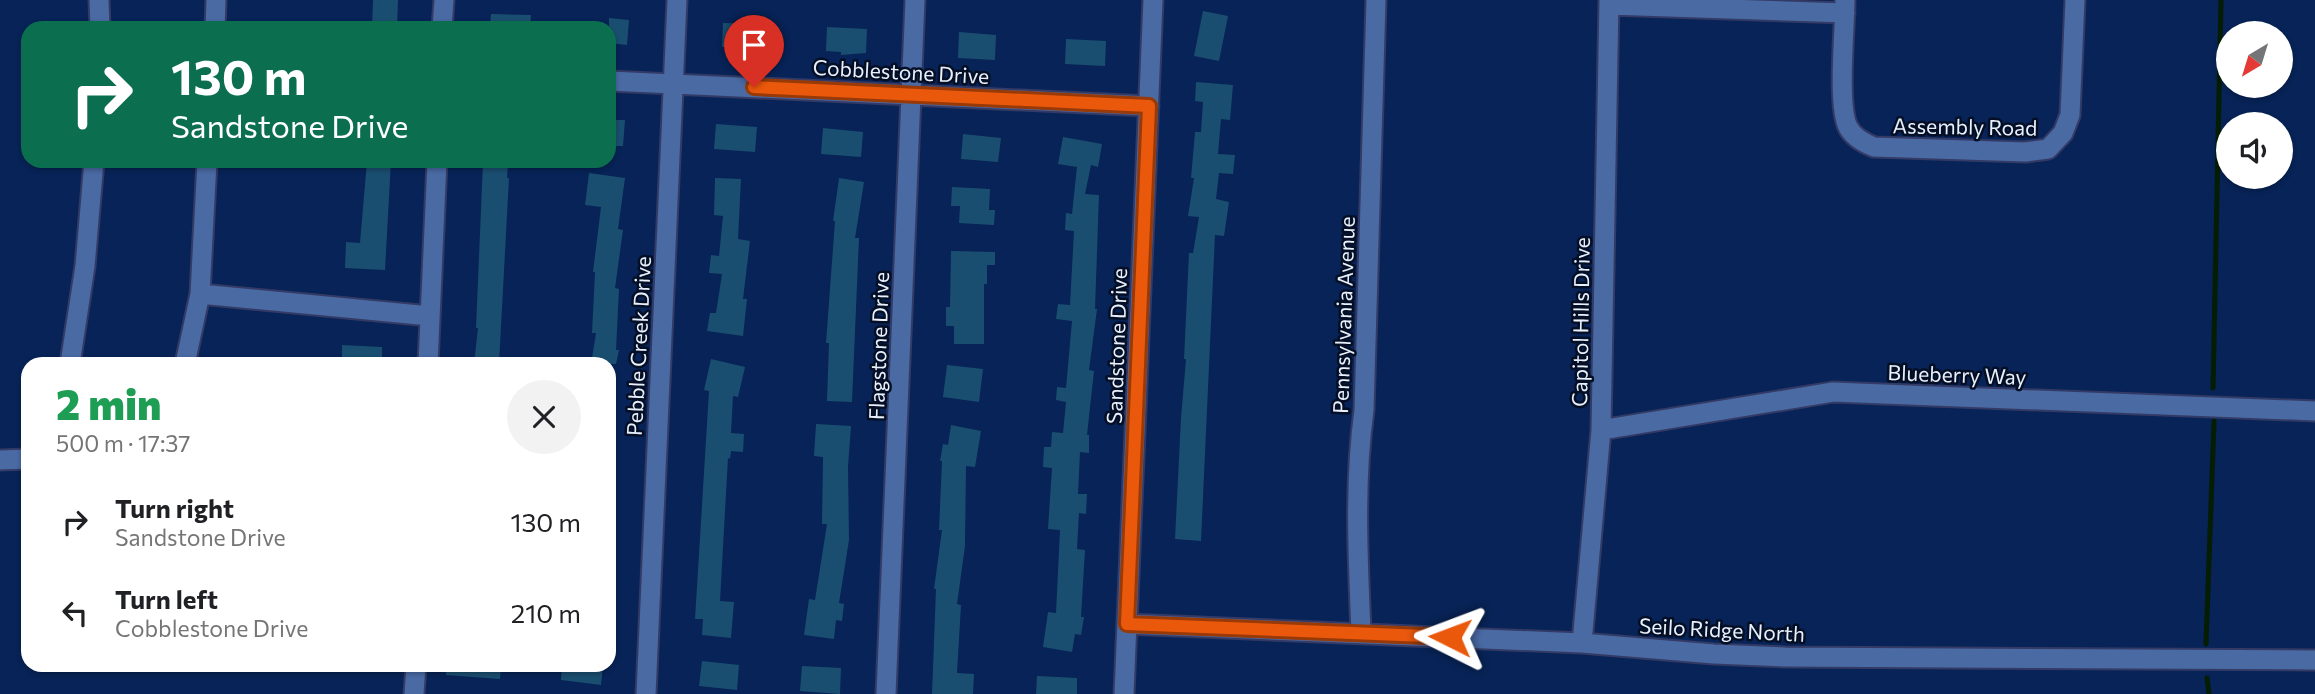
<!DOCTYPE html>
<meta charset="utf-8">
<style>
:root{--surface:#fff;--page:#f2f2f2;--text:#202124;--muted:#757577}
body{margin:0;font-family:Commissioner,sans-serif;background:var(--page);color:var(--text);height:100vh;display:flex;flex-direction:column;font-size:26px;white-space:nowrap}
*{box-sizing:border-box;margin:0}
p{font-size:23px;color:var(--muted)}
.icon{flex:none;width:38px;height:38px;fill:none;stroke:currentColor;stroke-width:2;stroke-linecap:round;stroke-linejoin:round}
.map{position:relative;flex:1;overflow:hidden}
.side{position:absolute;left:21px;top:357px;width:595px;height:315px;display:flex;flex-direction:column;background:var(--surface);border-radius:21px;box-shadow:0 2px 5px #0004}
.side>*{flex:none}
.guide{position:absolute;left:21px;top:21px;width:595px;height:147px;border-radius:21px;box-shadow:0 2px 5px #0004;background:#0b6e4f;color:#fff;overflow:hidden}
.needle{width:46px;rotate:218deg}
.buttons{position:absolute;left:2216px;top:21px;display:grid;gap:14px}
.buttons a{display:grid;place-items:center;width:77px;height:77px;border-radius:50%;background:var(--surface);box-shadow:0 2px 5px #0004;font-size:35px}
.pin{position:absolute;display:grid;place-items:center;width:60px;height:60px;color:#fff;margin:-72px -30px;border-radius:50% 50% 50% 0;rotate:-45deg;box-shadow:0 0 7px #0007}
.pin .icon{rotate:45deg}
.me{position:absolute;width:77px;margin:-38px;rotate:273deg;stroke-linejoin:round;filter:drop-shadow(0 0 5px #0008)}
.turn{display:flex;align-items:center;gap:24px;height:147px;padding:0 35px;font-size:32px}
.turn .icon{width:91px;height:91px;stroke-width:2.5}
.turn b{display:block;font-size:49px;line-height:60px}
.round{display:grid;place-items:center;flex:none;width:74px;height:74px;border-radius:37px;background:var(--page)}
.headline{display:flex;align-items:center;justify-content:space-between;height:119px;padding:0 35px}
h1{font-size:42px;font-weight:800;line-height:52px;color:#1e9e55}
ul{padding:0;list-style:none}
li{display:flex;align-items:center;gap:21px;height:91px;padding:0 35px}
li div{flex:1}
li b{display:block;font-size:26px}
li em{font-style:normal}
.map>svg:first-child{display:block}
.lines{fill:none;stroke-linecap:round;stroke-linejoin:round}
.stream{stroke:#051d03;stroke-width:5}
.building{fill:#1a4e70}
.minor-casing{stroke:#333a65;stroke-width:23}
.minor{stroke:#4a6aa4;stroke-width:19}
.route-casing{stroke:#983908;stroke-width:18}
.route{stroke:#ea580c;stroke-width:12}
.labels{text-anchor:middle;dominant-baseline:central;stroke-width:5;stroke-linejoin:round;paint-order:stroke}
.street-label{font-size:21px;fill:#e8f0fd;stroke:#040f25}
</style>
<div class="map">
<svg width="2315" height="694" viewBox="0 0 2315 694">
<rect width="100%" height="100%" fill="#072357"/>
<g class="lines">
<!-- stream -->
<path class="stream" d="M2213,388L2221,0
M2206,644L2214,421
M2207,678L2209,694"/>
</g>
<!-- building -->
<path class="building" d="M373,0H398L397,28H372Z
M1203,11L1228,16L1219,61L1194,56Z
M491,14L531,15L530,28H490Z
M609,18L629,20L627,45L609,43Z
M723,23L763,24L761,48L731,50L732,47H722Z
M827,27L867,29L866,53L841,55V52L826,51Z
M959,32L996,35L995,60L958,58Z
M1066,39L1106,41L1105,66L1065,64Z
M1196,82L1233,85L1230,120L1221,119L1218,154L1235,155L1233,174L1219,173L1216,199L1229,202L1224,236L1215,235L1201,541L1175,539L1181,418L1186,359H1184L1189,253H1193L1199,217L1188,216L1194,178H1191L1195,132H1201L1203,102L1195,101Z
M609,120H625L623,146H609Z
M716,124L757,127L755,152L714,149Z
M823,128L863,132L861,157L821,154Z
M963,134L1001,138L998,162L961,159Z
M1063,137L1102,144L1098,167L1091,165L1085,194L1099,195L1095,309H1097L1089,370L1094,371L1087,435H1089V453L1080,452L1078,494H1087L1086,514L1079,513L1077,549L1085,550L1081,617H1084L1081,635L1075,634L1072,652L1043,647L1048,612L1056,613L1060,530L1048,529L1052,468L1043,467L1044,447H1051L1052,432L1063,433L1066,402L1056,400L1057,387L1066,388L1072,321L1056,319L1058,304L1070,305L1074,231L1065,230L1066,213L1072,214L1077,167L1058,164Z
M367,161H391L385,270L345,268L346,242L360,243Z
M483,162L508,164L507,178H509L499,364H474L478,328H476Z
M589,173L625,178L618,229L623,230L615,288L619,289L616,350H619L616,364H591L596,333H592L595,272H593L601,207L585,205Z
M715,178L741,179L738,239L750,241L743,299H747L743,336L707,331L710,313H716L722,274L709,273L711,255L719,256L723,216L714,215Z
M839,178L864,182L855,238H859L852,402L827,401L829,343H826L835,221H833Z
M952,187L990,189L989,210H995L994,225L959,223L960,206H951Z
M951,251L995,252V265H987V284H984V344H954V326H946V307H950Z
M342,345L382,347V364H342Z
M711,359L745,367L738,397L733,396L731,433L744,434L743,452L731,451L730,459L728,458L720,601L734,602L731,638L702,635L703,619H695L709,391L704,390Z
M947,365L983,369L979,402L943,397Z
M816,424L851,426L848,467L849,540L839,603L844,604L842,621L836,620L834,639L804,635L809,599L815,600L827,524H822L823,457L814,456Z
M951,425L981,431L975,467L966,466L965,546L957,604L961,605L957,673L974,674L973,694H932L936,589H934L942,530H939L942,461H940L943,444L948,445Z
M702,661L739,665L737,690L699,686Z
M446,665H501L500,679L446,675Z
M562,665H603L601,685L561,680Z
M802,666L841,668L840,694L800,691Z
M1037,676L1077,678V694H1036Z"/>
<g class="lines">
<defs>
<path id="minor" d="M99,0L100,28
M1845,0C1845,28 1837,105 1848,127C1853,137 1864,143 1874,147L2025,152L2048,149L2063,133L2070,115L2075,0
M1609,5L1845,13
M215,28L216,0
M442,28L444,0
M609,81L1149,106
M200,294L430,316
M70,364L85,266L94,161
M185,364L200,294L207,161
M428,364L437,161
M1601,430L1833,392L2315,411
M0,460L28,459
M1127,624L1582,643L1714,654L1785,657L2315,660
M1361,632C1358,559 1354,483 1364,410L1376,0
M1582,643L1601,430L1609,0
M414,694L416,665
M646,694L677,0
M886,694L915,0
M1124,694L1153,0"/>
</defs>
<!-- minor casing -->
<use href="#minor" class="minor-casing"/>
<!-- minor -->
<use href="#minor" class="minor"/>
</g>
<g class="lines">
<defs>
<path id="route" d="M754,87L1149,106L1127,624L1450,637"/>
</defs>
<!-- route casing -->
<use href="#route" class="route-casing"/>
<!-- route -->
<use href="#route" class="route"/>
</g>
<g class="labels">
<!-- street labels -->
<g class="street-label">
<text transform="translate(901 71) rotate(3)">Cobblestone Drive</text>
<text transform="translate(1965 126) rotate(1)">Assembly Road</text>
<text transform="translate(1343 315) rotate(-88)">Pennsylvania Avenue</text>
<text transform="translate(1580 322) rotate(-89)">Capitol Hills Drive</text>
<text transform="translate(638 346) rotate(-87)">Pebble Creek Drive</text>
<text transform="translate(878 346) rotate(-88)">Flagstone Drive</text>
<text transform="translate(1116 346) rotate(-88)">Sandstone Drive</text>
<text transform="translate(1957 374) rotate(2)">Blueberry Way</text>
<text transform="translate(1722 629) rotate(3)">Seilo Ridge North</text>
</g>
</g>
</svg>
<div class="buttons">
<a><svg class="needle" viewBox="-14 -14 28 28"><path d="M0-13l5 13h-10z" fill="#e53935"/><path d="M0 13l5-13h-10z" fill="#757577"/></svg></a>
<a><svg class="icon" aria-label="sound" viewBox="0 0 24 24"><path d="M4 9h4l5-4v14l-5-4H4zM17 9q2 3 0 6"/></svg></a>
</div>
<div class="pin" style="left:754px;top:87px;background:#d93025"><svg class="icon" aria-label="arrive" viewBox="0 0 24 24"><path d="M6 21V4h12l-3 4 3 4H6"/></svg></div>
<svg class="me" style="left:1450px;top:637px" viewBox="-20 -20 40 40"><path d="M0-17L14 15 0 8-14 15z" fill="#ea580c" stroke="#fff" stroke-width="4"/></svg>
<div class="guide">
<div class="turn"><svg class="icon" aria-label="right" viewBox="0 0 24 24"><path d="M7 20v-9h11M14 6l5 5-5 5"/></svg><div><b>130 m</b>Sandstone Drive</div></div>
</div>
<section class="side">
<div class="headline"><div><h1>2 min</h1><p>500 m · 17:37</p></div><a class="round"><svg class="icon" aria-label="close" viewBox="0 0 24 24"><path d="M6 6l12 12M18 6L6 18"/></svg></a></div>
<ul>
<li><svg class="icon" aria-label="right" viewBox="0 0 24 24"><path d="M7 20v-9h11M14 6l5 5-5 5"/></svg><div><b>Turn right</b><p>Sandstone Drive</p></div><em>130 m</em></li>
<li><svg class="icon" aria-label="left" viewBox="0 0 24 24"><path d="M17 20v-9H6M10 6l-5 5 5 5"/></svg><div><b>Turn left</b><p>Cobblestone Drive</p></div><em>210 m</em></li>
</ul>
</section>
</div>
